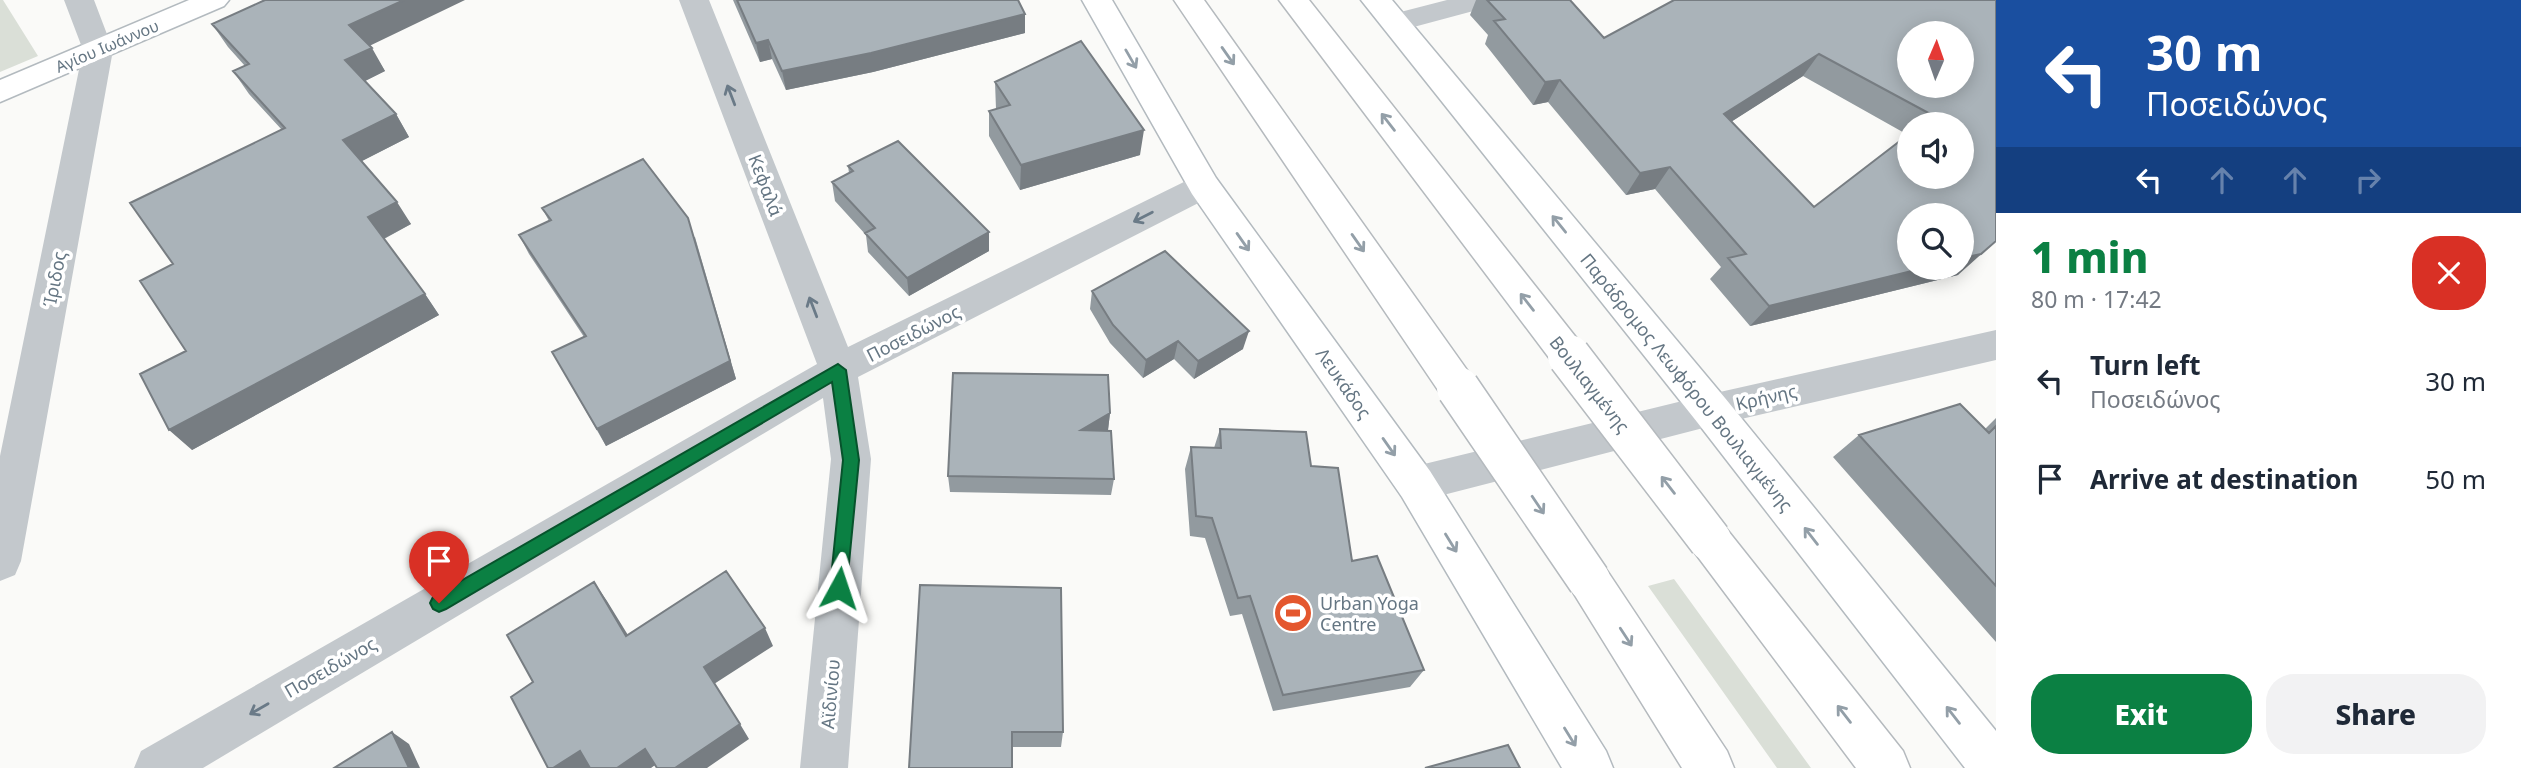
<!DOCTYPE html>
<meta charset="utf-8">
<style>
:root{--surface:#fff;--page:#f2f2f3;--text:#1f2937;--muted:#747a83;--accent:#0b8043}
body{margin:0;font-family:"Noto Sans",sans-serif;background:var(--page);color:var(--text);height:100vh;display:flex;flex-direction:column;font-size:26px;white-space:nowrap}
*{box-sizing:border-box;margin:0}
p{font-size:23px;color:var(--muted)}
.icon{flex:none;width:38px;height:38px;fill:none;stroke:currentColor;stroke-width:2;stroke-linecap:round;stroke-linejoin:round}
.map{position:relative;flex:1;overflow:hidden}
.drawer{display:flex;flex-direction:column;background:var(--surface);width:525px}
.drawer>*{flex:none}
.guide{background:#1a4fa0;color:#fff;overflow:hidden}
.needle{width:46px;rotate:2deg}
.fabs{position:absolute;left:1897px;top:21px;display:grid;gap:14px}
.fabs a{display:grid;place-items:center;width:77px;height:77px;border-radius:50%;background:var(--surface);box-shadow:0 4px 18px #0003;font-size:35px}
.pin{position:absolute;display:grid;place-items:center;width:60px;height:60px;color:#fff;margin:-72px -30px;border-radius:50% 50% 50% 0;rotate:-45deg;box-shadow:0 0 7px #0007}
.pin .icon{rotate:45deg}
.me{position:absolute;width:77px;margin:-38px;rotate:5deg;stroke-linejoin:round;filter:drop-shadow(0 0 5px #0008)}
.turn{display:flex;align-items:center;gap:24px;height:147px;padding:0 35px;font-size:32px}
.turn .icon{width:91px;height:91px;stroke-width:2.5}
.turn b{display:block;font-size:49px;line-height:60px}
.lanes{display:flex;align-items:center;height:66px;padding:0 35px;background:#0003;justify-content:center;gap:35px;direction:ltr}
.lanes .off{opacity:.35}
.round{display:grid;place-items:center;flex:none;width:74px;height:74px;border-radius:28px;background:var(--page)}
.head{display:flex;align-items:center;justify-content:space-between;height:119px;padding:0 35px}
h1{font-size:42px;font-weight:800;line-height:52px;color:var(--accent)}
.primary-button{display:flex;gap:14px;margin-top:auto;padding:14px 35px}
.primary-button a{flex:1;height:80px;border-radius:28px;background:var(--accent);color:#fff;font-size:28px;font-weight:800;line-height:80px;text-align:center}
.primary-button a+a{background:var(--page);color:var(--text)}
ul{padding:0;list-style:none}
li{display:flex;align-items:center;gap:21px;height:98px;padding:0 35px}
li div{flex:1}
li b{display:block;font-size:26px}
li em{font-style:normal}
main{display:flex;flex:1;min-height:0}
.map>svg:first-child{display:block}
.green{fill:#dadfd7}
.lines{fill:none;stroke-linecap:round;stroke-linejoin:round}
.secondary-casing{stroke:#b3babf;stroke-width:3}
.primary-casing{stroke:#b5babe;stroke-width:3}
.street{fill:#c3c8cc;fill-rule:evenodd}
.secondary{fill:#fff;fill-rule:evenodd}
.primary{fill:#fff;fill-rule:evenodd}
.primary-bridge-casing{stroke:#b5babe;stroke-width:45;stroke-linecap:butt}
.primary-bridge{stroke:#fff;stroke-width:42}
.wall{fill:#929a9f;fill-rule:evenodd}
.shaded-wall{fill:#777d82}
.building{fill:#aab3b9;stroke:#777d82;stroke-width:2;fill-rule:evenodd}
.oneway{stroke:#939fa8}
.oneway2{stroke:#6a7a87}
.route{fill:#0b8043;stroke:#07532c;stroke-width:2}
.labels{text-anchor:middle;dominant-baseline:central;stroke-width:7;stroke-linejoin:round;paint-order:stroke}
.far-street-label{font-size:16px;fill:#657683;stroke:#fff}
.street-label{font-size:18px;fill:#657683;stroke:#fff}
.poi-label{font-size:18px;fill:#657683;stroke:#fff;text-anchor:start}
</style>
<main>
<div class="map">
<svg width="1996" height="768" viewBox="0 0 1996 768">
<rect width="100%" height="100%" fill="#fafaf8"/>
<!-- green -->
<path class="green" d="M0,0H3L38,56L0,72Z
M1674,579L1811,768H1777L1648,586Z"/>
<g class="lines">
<defs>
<path id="secondary" d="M189,0H229L224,6L0,102V80Z
M1082,0H1112L1216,178L1430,471L1606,751L1613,768H1562L1402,497L1192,194Z
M1361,0H1392L1725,398L1996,731V768H1965L1697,422Z"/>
<path id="primary" d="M1174,0H1204L1472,377L1477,388L1472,399L1458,404L1444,399Z
M1279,0H1309L1582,345L1588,356L1582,367L1569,371L1556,367Z
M1710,521L1725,527L1903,751L1910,768H1856L1695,553L1689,540L1695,527Z
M1589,560L1604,566L1727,751L1734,768H1682L1574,594L1567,580L1574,566Z"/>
</defs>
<!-- secondary casing -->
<use href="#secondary" class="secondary-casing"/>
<!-- primary casing -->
<use href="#primary" class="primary-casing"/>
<!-- street -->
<path class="street" d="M64,0H94L113,50L21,561L15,575L0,581V456L83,50Z
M679,0H709L848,347L1192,178L1204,174L1216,178L1221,186L1216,194L858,377L871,459L848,768H800L831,459L823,398L203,768H134L141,751L817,364Z
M1447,0H1497L1492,6L1395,32L1385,30L1380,23L1385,16Z
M1996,330V360L1711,426L1416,502L1402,497L1396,484L1402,471L1416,466L1711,394Z"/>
<!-- secondary -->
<use href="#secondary" class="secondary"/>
<!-- primary -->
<use href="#primary" class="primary"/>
<defs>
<path id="primary-bridge" d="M1569,356L1710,540
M1458,388L1589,580"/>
</defs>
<!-- primary-bridge casing -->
<use href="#primary-bridge" class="primary-bridge-casing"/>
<!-- primary-bridge -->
<use href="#primary-bridge" class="primary-bridge"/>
</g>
<!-- wall -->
<path class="wall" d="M733,0H1018L1025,14V33L873,72L786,90L772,59L760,62Z
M1476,0H1570L1604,38L1996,0L1958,275L1750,326L1710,279L1721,267L1655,189L1626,195L1548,102L1533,105L1485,44L1488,35L1470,15ZM1803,76L1908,135L1814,207L1732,121ZM1909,124H1962L1909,177Z
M212,24L369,46L385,71L365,81L396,114L409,137L362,161L411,224L384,239L425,294L439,315L192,450L186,351L173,264L282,130L249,94L233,71L245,66L228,47Z
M995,82L1140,155L1020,190L989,136V111L996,109Z
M848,166L989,251L909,296L868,252L866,235L835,201L832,182L849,173Z
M542,208L695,237L736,379L606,446L552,352L584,337L529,254L519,235L549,221Z
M1092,291L1243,349L1194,379L1174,359L1143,378L1110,343L1090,309Z
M1110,413L1108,430L1106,431L1114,479L1111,495L950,492L948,476Z
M1996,418V642L1833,457L1859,435L1985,429Z
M1220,429L1311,466L1352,561L1424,670L1410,687L1273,711L1242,614L1230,616L1205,538L1190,536L1185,469L1191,447L1214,448Z
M920,585L1063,732L1061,747H1012Z"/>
<!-- shaded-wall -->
<path class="shaded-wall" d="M404,0H465L363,49L349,25Z
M1025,14V33L873,72L786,90L782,71Z
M768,40L772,59L760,62L756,43Z
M372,48L385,71L359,84L345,60Z
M1819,54L1803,76L1709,136L1724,114Z
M1560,80L1548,102L1533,105L1545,82Z
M396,114L409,137L358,163L343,140Z
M1144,130L1140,155L1020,190L1021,165Z
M1670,167L1655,189L1626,195L1640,173Z
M397,202L411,224L383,239L368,217Z
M688,218L736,379L606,446L597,429Z
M989,232V251L909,296L907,278Z
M1996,241L1958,275L1750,326L1769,306L1924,268H1962V258Z
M425,294L439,315L192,450L169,430Z
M1249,331L1243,349L1194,379L1198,361Z
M1178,341L1174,359L1143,378L1146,360Z
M1110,413L1108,430L1079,447L1081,430Z
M594,582L607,601L639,653L626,636Z
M765,628L773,646L714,684L704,667Z
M740,724L749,739L707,768H675Z
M392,732L409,744L420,768H409Z
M645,749L658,763L651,768H617Z
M580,751L591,768H553Z"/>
<!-- building -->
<path class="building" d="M265,0H404L349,25L372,48L345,60L396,114L343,140L397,202L368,217L425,294L169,430L140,374L186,351L140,281L173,264L130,203L285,128L233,71L249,64L212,24Z
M737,0H1018L1025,14L871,53L782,71L768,40L756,43Z
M1487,0H1570L1604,38L1674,0H1996V241L1981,254L1962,258V215H1909V268H1924L1769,306L1728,258L1746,254L1670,167L1640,173L1560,80L1545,82L1494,21L1505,19ZM1909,33H1962V86H1909ZM1819,54L1934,116L1923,124H1962V177H1909V134L1814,207L1724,114Z
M1081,41L1144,130L1021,165L989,111L1010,105L995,82Z
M898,141L989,232L907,278L865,233L875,228L832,182L853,171L848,166Z
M643,159L688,218L730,361L597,429L552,352L586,336L519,235L551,220L542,208Z
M1165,251L1249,331L1198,361L1178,341L1146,360L1113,325L1092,291Z
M953,373L1108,375L1110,413L1081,430L1111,431L1114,479L948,476Z
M1960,404L1989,433L1996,426V586L1859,435Z
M1220,429L1306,432L1311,466L1338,468L1352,561L1377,556L1424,670L1283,695L1250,596L1238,598L1212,518L1196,516L1191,447L1221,448Z
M726,571L765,628L704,667L740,724L675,768H657L645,749L617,768H590L580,751L553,768H548L511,697L533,682L507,635L594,582L626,636Z
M920,585L1061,588L1063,732H1012V768H909Z
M392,732L409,768H334Z
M1508,745L1520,768H1425Z"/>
<!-- one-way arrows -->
<defs><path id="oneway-shaft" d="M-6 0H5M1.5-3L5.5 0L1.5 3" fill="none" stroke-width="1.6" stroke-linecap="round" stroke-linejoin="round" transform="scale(1.75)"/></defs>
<g class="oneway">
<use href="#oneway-shaft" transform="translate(1228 56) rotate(55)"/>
<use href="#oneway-shaft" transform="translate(1131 59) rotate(60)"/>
<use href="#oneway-shaft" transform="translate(1388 122) rotate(-128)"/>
<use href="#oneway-shaft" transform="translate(1559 224) rotate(-129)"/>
<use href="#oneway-shaft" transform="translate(1243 242) rotate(55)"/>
<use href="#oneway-shaft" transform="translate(1358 243) rotate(55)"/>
<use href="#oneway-shaft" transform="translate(1527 302) rotate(-128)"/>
<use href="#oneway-shaft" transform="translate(1389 447) rotate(55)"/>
<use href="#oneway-shaft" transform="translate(1668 485) rotate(-128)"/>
<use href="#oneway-shaft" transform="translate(1538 505) rotate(56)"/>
<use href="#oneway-shaft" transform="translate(1811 536) rotate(-128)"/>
<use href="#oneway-shaft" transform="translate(1451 543) rotate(58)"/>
<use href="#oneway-shaft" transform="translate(1626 637) rotate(57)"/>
<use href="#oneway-shaft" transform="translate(1844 714) rotate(-128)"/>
<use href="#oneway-shaft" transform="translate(1953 715) rotate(-128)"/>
<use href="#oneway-shaft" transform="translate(1570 737) rotate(58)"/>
</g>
<g class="oneway2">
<use href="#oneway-shaft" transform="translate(731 95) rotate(-111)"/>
<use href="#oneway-shaft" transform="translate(1143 217) rotate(153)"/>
<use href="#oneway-shaft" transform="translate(813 307) rotate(-111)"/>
<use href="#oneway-shaft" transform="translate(259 709) rotate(150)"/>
</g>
<!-- route -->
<path class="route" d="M838,364L846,370L859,460L846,594L839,596L833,594L830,588L843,460L832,382L446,609L439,612L433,609L430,603L433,597Z"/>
<!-- icons -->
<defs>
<symbol id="stadium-disc" viewBox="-11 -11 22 22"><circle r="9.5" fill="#e4572e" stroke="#fff"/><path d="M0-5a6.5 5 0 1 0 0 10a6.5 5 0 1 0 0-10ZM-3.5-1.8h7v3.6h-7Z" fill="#fff"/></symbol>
</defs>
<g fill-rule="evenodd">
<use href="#stadium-disc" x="1271" y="591" width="44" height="44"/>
</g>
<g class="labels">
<!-- far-street labels -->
<g class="far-street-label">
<text transform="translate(107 46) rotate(-23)">Αγίου Ιωάννου</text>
</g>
<!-- street labels -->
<g class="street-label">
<text transform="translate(766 185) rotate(69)">Κεφαλά</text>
<text transform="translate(54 279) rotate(-79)">Ίριδος</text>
<text transform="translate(913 333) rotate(-27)">Ποσειδώνος</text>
<text transform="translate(1687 382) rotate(51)">Παράδρομος Λεωφόρου Βουλιαγμένης</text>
<text transform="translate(1344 383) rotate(55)">Λευκάδος</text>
<text transform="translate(1590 384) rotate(52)">Βουλιαγμένης</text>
<text transform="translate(1766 397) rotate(-13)">Κρήνης</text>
<text transform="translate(330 667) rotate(-30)">Ποσειδώνος</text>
<text transform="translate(830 694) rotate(-85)">Αϊδινίου</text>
</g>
<!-- poi labels -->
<g class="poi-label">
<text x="1320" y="603">Urban Yoga<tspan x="1320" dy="21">Centre</tspan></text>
</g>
</g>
</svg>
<div class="fabs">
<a><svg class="needle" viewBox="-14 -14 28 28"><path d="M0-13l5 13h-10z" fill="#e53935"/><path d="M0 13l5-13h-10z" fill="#747a83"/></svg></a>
<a><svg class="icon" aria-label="sound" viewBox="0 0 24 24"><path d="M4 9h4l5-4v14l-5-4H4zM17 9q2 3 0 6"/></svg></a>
<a><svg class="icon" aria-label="search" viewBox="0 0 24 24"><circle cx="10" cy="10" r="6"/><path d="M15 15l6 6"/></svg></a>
</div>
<div class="pin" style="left:439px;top:603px;background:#d93025"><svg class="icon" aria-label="arrive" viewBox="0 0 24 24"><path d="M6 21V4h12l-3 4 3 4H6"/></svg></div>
<svg class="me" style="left:839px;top:588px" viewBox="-20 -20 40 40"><path d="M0-17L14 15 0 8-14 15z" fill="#0b8043" stroke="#fff" stroke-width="4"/></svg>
</div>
<section class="drawer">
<div class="guide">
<div class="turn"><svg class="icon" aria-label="left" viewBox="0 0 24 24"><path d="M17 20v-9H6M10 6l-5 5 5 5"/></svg><div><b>30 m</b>Ποσειδώνος</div></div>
<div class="lanes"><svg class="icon" aria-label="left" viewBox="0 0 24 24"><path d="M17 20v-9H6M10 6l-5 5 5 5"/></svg><svg class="icon off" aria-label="ahead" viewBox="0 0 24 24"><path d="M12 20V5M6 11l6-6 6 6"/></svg><svg class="icon off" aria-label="ahead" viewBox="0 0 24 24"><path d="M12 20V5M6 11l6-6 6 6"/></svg><svg class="icon off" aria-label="right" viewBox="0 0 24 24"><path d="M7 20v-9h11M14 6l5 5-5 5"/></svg></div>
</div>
<div class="head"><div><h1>1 min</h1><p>80 m · 17:42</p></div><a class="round" style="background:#d93025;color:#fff"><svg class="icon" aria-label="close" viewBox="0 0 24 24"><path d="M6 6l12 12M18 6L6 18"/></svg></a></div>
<ul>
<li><svg class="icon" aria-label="left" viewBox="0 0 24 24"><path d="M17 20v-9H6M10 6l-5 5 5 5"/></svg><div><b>Turn left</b><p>Ποσειδώνος</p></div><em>30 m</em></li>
<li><svg class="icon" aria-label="arrive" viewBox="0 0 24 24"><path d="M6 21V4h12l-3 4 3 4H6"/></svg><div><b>Arrive at destination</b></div><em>50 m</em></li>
</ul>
<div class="primary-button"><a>Exit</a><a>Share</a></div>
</section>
</main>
